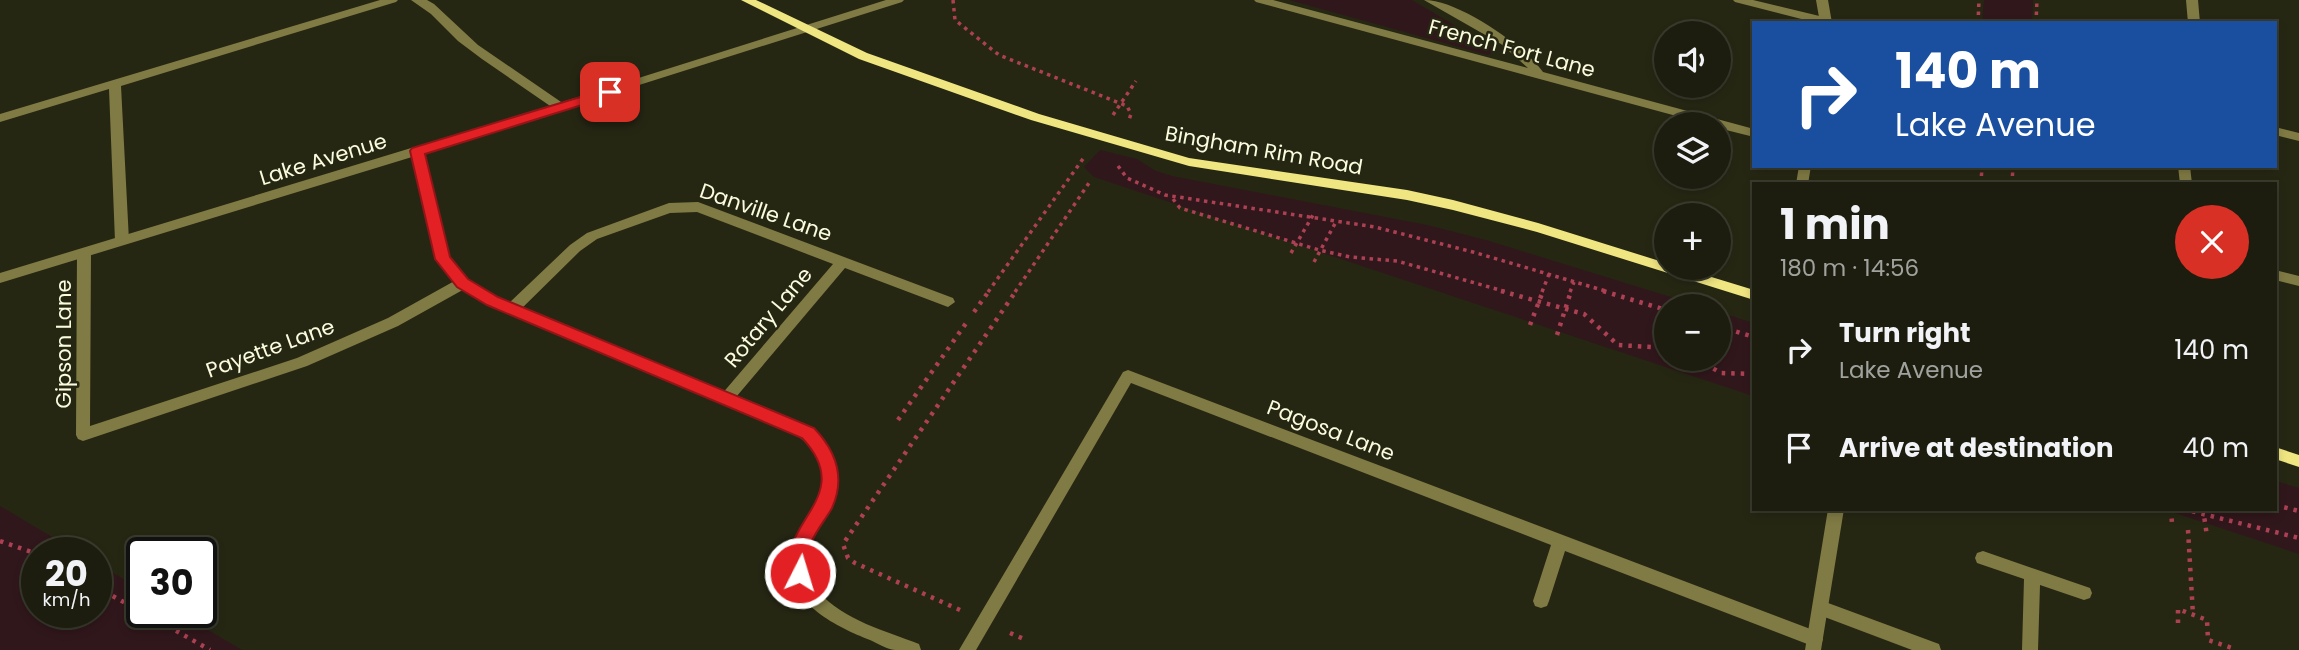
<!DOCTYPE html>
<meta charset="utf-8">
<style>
:root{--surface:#1c1d0e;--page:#292a1c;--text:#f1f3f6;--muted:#a0a29e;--line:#3a3b2e}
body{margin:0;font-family:Poppins,sans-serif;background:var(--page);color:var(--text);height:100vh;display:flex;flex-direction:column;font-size:26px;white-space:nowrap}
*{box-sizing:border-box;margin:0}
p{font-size:23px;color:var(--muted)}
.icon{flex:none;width:38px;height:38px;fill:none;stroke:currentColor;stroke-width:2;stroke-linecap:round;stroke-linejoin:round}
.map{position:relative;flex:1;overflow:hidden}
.side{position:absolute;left:1752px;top:182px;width:525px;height:329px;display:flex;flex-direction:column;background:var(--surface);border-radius:0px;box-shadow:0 4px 10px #0003,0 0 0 2px var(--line)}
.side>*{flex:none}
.hud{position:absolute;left:1752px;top:21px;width:525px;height:147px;border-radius:0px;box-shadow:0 4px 10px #0003,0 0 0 2px var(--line);background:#1a4fa0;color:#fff;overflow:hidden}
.tools{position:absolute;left:1654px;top:21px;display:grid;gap:14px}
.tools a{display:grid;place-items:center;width:77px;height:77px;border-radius:50%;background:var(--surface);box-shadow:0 4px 10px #0003,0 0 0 2px var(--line);font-size:35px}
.speed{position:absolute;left:21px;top:537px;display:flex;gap:14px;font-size:35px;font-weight:700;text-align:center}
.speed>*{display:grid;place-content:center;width:91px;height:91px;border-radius:50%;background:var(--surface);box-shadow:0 4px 10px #0003,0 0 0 2px var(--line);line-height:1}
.speed small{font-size:18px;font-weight:400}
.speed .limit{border:4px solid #111;border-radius:10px;background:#fff;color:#111}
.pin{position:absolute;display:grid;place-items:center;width:60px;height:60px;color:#fff;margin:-30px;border-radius:14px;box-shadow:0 4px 10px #0006}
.me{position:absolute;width:77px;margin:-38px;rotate:5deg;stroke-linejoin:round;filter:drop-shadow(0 0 5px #0008)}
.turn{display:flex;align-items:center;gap:24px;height:147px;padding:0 28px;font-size:32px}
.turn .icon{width:91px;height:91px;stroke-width:2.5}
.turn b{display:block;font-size:49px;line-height:60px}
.round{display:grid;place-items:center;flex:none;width:74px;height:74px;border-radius:37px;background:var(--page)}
.overview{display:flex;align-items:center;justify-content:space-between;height:119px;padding:0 28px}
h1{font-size:42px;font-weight:700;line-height:52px}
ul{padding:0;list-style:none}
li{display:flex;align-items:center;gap:21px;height:98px;padding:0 28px}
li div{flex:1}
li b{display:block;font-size:26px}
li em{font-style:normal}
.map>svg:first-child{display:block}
.green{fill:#30171b}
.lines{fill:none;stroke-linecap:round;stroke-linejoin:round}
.path-far1{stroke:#ad4053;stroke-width:3.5;stroke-dasharray:3.5 4.5;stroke-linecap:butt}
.path{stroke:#ad4053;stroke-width:4.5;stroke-dasharray:3.5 6;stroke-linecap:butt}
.lane{fill:#807b44;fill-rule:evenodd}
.street{fill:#807b44;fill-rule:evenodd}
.secondary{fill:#efe581;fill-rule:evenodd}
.route{fill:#e32125;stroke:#941518;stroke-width:2}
.labels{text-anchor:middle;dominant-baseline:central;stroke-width:5;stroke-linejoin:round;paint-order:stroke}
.street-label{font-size:21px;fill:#fbfbde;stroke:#262713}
</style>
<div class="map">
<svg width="2299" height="650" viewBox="0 0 2299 650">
<rect width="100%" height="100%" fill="#262713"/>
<!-- green -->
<path class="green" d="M1289,0H1412L1496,50L1488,55Z
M1984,0H2033L2032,23H1982Z
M1100,150L1137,159L1156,171L1172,176L1427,225L1486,240L1700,306H1666V359H1718L1719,312L1753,323V396L1094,177L1084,167Z
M2275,481L2299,488V554L2163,509H2275Z
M0,506L79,553H37V612H96V563L142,590V612L179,613L242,650H0Z"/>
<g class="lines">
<!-- path-far1 -->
<path class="path-far1" d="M953,0L955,20L999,55L1127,106L1131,114L1129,120
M1978,23L1979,0
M2036,23L2037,0
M1113,115L1136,81
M1118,166L1127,178L1165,195L1375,227L1473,252L1609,292
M1981,184L1982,166
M2012,184L2013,166
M1173,199L1180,208L1319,250L1350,257L1397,261L1507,292
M1291,253L1313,215
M1314,262L1337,220
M988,292L1085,156
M1015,292L1089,183
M1542,292L1549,274
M1570,292L1574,282"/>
<!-- path -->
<path class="path" d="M1501,291L1584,314L1618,345L1666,348
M1603,291L1666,310
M974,312L989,291
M1530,325L1543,291
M1718,326L1754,337
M1557,335L1571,291
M1697,359L1721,373L1754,374
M898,420L969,319
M2275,505L2299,511
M2171,509L2172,524
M2183,509L2299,538
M2203,509L2207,536
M2188,530L2193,615
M0,541L37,554
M96,587L142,612
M960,610L855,563L848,558L843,544L1016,291
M143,612L210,650
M2178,623V609L2207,620L2208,640L2235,649
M1010,633L1024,639"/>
<!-- lane -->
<path class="lane" d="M380,0H398L396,2L121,86L129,241L127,244H117L115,241L109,89L0,122V114Z
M411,0H427L434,4L478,45L564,104L566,107L564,110H556L482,59L458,41L431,14Z
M1254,0H1273L1528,68L1501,44L1424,0C1459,0 1523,45 1543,72L1754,129V137L1718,128V124H1706L1256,2Z
M1816,0H1828L1832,23H1820Z
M2186,0H2198L2200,23H2188Z
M1799,166H1811L1808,184H1796Z
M2178,166H2190L2192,184H2180Z
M698,202L953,298L955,302L948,307L845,268L731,403H721L719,399L721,395L833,264L697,212L670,213L597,239L580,251L517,313H507L505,309L507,305L570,245L587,233L669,203Z
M84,248L91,253L90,426L297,358L388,318L458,279L463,278L470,283L468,287L398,326L307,366L83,441L78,439L76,435L77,253Z
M2275,270L2299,276V286L2275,280Z
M1128,370L1821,633L1823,639L1821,645L1815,647L1565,551L1549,601L1547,606L1541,608L1535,606L1533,601L1551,545L1131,383L976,650H959L1123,372Z
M1983,551L2090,588L2092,593L2090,598L2084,600L2040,585L2038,650H2022L2024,579L1977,563L1975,558L1977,553Z
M1820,600L1939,644L1941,650H1912L1814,613L1812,608L1814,603Z"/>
<!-- street -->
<path class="street" d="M886,0H904L902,2L424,153L449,257L468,279L498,297L796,420C839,444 847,476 825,519C818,531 809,543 807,558C805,571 811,582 819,592C843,620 886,631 919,644L921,650C913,650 903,650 895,650C886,649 877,643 870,640C837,627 789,604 790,562C791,544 803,528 812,513C833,475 821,449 786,428L488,305L458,287L436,259L412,157L0,283V273L556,104Z
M1733,0H1753L1836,20L1838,23H1817L1735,2Z
M2275,127L2299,133V141L2275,135Z
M1828,509H1844L1821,650H1805Z"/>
<!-- secondary -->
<path class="secondary" d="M741,0H756L867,53L1039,114L1189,158L1407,190L1453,200L1538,223L1666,263V268H1682L1754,290V300L1537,232L1453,210L1407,200L1189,166L1031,120L859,59Z
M2275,447L2299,455V467L2275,459Z"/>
</g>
<!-- route -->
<path class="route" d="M610,88L614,89V95L425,154L450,257L468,279L498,297L814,428C836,451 846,477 832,508C826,519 817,529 812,541C806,553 812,567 807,579L800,581L794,579C769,525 860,499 802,438L487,305L457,287L435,259L410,151L412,148Z"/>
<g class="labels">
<!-- street labels -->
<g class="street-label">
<text transform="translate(1512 48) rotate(15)">French Fort Lane</text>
<text transform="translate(1264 150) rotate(10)">Bingham Rim Road</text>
<text transform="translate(323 159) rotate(-17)">Lake Avenue</text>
<text transform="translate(766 212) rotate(19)">Danville Lane</text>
<text transform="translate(768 317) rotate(-50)">Rotary Lane</text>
<text transform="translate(63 344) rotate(-90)">Gipson Lane</text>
<text transform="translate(270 348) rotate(-20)">Payette Lane</text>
<text transform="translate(1331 430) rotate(21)">Pagosa Lane</text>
</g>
</g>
</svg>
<div class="tools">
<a><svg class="icon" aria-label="sound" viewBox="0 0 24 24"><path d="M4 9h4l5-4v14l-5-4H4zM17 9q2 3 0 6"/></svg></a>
<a><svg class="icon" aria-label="layers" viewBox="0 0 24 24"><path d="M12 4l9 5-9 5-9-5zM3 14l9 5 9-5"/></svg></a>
<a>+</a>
<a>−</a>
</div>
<div class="speed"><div>20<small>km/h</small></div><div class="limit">30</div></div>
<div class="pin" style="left:610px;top:92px;background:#d93025"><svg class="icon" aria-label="arrive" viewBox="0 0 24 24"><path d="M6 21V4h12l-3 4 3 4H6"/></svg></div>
<svg class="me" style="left:800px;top:573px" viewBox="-20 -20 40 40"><circle r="17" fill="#e32125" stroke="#fff" stroke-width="3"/><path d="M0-11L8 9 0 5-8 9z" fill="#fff"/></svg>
<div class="hud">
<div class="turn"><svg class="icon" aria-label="right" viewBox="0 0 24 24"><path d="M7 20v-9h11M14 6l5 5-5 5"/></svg><div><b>140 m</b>Lake Avenue</div></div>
</div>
<section class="side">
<div class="overview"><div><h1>1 min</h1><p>180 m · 14:56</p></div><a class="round" style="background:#d93025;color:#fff"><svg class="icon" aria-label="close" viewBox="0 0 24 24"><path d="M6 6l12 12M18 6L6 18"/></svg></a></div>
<ul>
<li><svg class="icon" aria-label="right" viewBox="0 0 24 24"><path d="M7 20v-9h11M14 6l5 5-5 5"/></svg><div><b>Turn right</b><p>Lake Avenue</p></div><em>140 m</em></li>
<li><svg class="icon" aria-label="arrive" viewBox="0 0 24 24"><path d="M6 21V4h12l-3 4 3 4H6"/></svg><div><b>Arrive at destination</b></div><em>40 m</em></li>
</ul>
</section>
</div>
